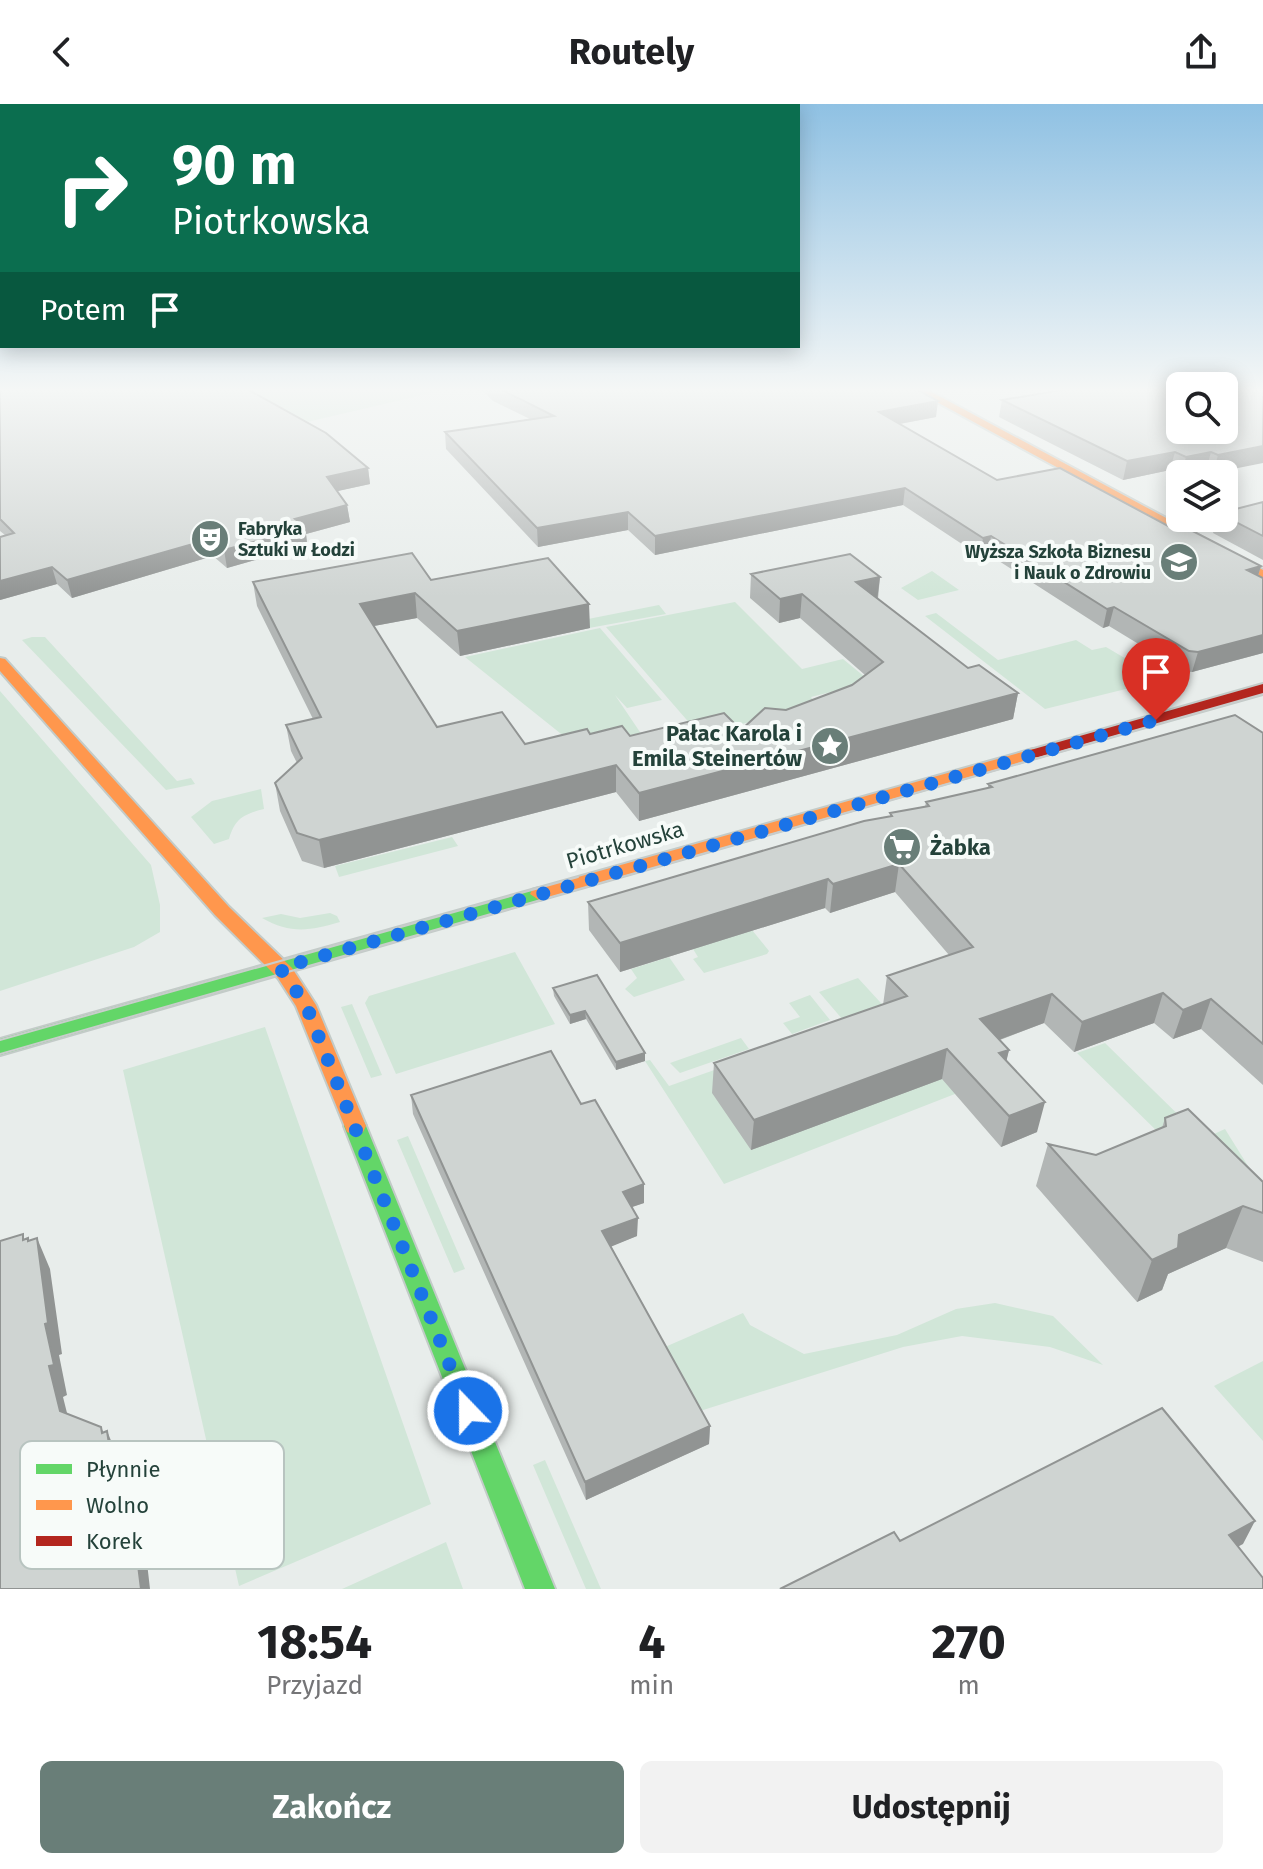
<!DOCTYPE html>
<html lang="pl">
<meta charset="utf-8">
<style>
:root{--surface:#fff;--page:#f2f2f2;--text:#202124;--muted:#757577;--accent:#697e78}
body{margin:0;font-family:"Fira Sans",sans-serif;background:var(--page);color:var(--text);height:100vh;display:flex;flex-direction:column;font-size:30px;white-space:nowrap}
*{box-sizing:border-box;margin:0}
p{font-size:26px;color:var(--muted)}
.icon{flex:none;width:44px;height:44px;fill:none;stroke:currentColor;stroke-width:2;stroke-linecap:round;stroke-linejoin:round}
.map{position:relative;height:1485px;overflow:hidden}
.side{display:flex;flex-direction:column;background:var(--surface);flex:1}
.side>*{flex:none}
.hud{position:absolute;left:0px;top:0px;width:800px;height:244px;box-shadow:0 4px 20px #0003;background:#0b6e4f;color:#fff;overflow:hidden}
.fabs{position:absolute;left:1166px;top:268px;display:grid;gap:16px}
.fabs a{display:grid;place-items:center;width:72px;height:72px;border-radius:12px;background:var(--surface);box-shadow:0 4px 20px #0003;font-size:40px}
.pin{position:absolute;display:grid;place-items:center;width:68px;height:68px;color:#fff;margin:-82px -34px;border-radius:50% 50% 50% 0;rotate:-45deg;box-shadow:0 0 8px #0007}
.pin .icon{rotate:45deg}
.me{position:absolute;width:88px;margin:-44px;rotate:338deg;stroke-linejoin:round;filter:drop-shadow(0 0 6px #0008)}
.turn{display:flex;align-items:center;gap:28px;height:168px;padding:0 40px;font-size:36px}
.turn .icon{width:104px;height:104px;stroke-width:2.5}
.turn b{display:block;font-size:56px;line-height:68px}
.then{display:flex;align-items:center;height:76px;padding:0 40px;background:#0003;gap:16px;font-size:30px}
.eta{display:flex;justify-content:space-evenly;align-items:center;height:136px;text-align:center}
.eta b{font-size:48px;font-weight:700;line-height:56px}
.action{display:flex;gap:16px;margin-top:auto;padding:16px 40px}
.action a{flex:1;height:92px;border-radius:12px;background:var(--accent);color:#fff;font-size:32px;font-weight:700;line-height:92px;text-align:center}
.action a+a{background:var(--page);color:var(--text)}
header{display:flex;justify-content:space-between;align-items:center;height:104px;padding:0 40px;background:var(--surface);font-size:36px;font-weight:700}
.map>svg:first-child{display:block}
.green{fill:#d1e6d8}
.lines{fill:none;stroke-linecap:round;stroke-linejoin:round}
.fast-casing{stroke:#c3cbc8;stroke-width:4}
.slow-casing{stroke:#c3cbc8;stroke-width:4}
.jam-casing{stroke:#c3cbc8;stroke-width:4}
.fast{fill:#63d668;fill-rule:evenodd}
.slow{fill:#ff974d;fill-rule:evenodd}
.jam{fill:#b3261e;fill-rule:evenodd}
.tram{stroke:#c9cdcc;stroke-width:2}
.wall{fill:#b2b6b5}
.shaded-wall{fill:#919493}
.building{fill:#cfd4d2;stroke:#919493;stroke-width:2}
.route{stroke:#1a73e8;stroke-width:14;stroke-dasharray:0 25.2}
.labels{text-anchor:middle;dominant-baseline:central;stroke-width:8;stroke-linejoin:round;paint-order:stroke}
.far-poi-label{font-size:18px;font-weight:bold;fill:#24423a;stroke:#f7fbf9;text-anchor:start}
.poi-label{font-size:22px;font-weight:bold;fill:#24423a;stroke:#f7fbf9;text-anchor:end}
.street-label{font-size:22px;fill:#24423a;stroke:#f7fbf9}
.key{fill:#f7fbf9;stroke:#b8c4c0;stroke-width:2}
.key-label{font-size:22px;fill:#24423a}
</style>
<header><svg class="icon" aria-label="back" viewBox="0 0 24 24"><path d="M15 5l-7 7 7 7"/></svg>Routely<svg class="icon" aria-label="share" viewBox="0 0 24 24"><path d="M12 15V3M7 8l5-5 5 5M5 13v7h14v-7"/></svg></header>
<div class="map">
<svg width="1263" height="1485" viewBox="0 0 1263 1485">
<rect width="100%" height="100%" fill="#e8edeb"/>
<!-- green -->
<path class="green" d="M260,285H443L444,286L290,322L248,288Z
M932,467L959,486L918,496L901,484Z
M735,498L802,565L843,555L871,578L811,593L818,602L699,630L606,523Z
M659,501L666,510L589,524L583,516Z
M936,509L998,556L1076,536L1092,546L1106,543L1162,576L1045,605L925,512Z
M600,524L662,596L627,604L615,591L644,634L585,649L465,553Z
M32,533H45L177,677L191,674L195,680L166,686L22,536Z
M0,587L151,761L160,801V828L134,843L0,887Z
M261,685L264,705C244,710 235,714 229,735L214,740L191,713L212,697Z
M452,733L458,742L339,773L335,762Z
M330,809L337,812L340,818C310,827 290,830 262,814L281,810L300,814Z
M752,826L769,847L767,850L704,869L693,855L698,853L693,845Z
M515,848L555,920L396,970L365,899L369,892Z
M669,853L685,876L634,893L625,885L637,874L631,865Z
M858,874L902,922L861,937L819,888Z
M810,891L830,916L792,930L783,919L800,913L789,899Z
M352,900L382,971L371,974L341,903Z
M265,923L431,1400L239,1482L123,966Z
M741,934L749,945L680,969L670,959Z
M1105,939L1203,1035L1225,1025L1258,1078L1161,1031L1077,949Z
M754,952L947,973L960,988L724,1080L645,957L650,956L669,982Z
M408,1032L465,1165L454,1169L397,1036Z
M995,1199L1053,1212L1103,1261L1050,1243L962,1232L903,1243L700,1307L665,1243L743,1209L750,1221L804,1250L897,1231L956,1205Z
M1263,1257V1337L1214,1282Z
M545,1356L601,1485H586L533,1361Z
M446,1438L463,1485H342Z"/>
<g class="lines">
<defs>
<path id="fast" d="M539,784L548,790L546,794L0,951V935Z
M355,1013L363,1016L366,1022L555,1485H525L344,1022L347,1016Z"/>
<path id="slow" d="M913,285H926L1263,466V475Z
M0,554L5,555L229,803L292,864L316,901L366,1022L363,1028L355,1031L347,1028L296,902L278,874L215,811L0,567Z
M1033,645L1041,650L1039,653L546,794L539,796L530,790L532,786Z"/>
<path id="jam" d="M1263,580V590L1039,653H1027L1025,650L1027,647Z"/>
</defs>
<!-- fast casing -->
<use href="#fast" class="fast-casing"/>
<!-- slow casing -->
<use href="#slow" class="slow-casing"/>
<!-- jam casing -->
<use href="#jam" class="jam-casing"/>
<!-- fast -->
<use href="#fast" class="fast"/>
<!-- slow -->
<use href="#slow" class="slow"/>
<!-- jam -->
<use href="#jam" class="jam"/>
<!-- tram -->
<path class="tram" d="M0,936L578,773
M0,950L1263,590"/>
</g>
<!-- wall -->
<path class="wall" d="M0,285L368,364L370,380L337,387L347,401L350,418L306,430L307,439L304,440L305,442L227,464L213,452L72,494L57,480L0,496V433L5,431L0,427Z
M481,285H916L936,313L900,320L997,376L1168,422L1261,462L1258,472L1263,474V549L1192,568L1183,567L1109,522L1103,524L988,450L980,452L903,401L655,451L628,426L538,443L446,345L445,328L530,315L493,297Z
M1052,285H1263L1213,369L1206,366L1188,370H1180V371L1170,366L1123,376L999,313L1002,296L1056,287Z
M1263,398V456L1213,429L1217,414H1224V408Z
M751,470L880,473L878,495L968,564L1018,589L1013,615L639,717L616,688L324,764L302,757L280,707L275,679L297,659L291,647L286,621L313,615L257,502L253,478L431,476L590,524L460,552L417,514L374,522L437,623L525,640L590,630L630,632L741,626L786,606L852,581L865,571L800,514L779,519L750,494Z
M1263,629V981L1201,925L1173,935L1154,919L1074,948L1044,919L1000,936L1009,946L1006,957L1037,1028L1001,1043L942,975L751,1046L712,989L714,959L883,901L887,872L949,851L895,788L830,809L825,804L620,868L589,826L588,798L890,713V709L925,703L926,698L988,684V680Z
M553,884L645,949V957L616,966L586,915L570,920L554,892Z
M411,991L644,1080V1099L632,1103L637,1132L611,1142L710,1322L709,1340L586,1396L413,1010Z
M1165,1014L1263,1078V1158L1226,1144L1168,1170L1162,1186L1137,1198L1036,1082L1048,1040L1096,1051L1162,1024Z"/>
<!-- shaded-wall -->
<path class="shaded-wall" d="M938,297L936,313L877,324L879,308Z
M1263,342V359L1213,369L1218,351Z
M1175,348L1170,366L1123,376L1127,357Z
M1211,348L1206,366L1181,370L1186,353Z
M368,364L370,380L329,389L327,373Z
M905,384L903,401L655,451V432Z
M347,401L350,418L306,430L307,439L304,440L305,442L227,464L224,446L295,415Z
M628,408V426L538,443L537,424Z
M991,432L988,450L980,452L983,434Z
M210,435L213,452L72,494L67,476Z
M1261,462L1255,481L1247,466Z
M52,463L57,480L0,496V477Z
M880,473L877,497L856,478Z
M415,489L417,514L363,524L360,500Z
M802,490L800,514L779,519L780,495Z
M589,500L590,524L460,552L457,527Z
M1114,503L1109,522L1103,524L1107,505Z
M1263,531V549L1192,568L1198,548Z
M1018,589L1013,615L639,717V689Z
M616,661V688L324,764L319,736Z
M899,760L895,788L830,809L833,780Z
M828,775L825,804L620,868V839Z
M1163,889L1154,919L1074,948L1082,918Z
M1052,890L1044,919L974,945L980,915Z
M1211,895L1201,925L1173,935L1183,906Z
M585,907L586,915L570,920V911Z
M947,945L942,975L751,1046L754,1016Z
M1009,946L1002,976L999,949Z
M645,949V957L616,966V958Z
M1045,998L1037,1028L1001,1043L1009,1012Z
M644,1080V1099L623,1106V1088Z
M1243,1102L1226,1144L1168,1170L1162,1186L1137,1198L1152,1156L1179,1131Z
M638,1114L637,1132L603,1146L602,1127Z
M37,1134L50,1165L62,1250L59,1251L67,1291L63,1293L74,1337L60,1307L49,1262Z
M710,1322L709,1340L586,1396L585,1378Z
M101,1323L109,1342L107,1327L120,1358L136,1454L122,1425Z
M1255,1417L1243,1440L1217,1454L1229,1431Z
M133,1421L146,1450L150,1485H141Z"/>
<!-- building -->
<path class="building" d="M0,285H247L326,329L368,364L327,373L347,401L295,415L305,422L300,424L302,425L224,446L210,435L67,476L52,463L0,477V433L14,429L0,415Z
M500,285H916L938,297L879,308L997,376L1060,364L1168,422L1179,420L1261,462L1247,466L1263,474V531L1198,548L1189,547L1114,503L1107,505L991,432L983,434L905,384L655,432L628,408L537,424L445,328L554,312Z
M1068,285H1180V326H1224V285H1263V342L1218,351L1211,348L1186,353L1175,348L1127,357L1002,296Z
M1263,398V432L1224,412V408Z
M412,449L431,476L548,454L589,500L457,527L415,489L360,500L437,623L502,608L525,640L587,625L590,630L622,622L630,632L724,609L741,626L765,604L786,606L852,581L883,558L802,490L780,495L751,470L850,450L880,473L856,478L968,564L979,561L1018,589L639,689L616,661L319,736L297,729L275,679L302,654L286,621L321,613L253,478Z
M1235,611L1263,629V940L1211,895L1183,906L1163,889L1082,918L1052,890L980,915L1009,946L999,949L1045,998L1009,1012L947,945L754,1016L714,959L907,892L887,872L973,843L899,760L833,780L828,775L620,839L588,798L864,717L892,712L890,709L929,702L926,698L992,683L988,680Z
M597,871L645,949L616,958L585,907L570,911L553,884Z
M551,947L581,1000L595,996L644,1080L623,1088L638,1114L602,1127L710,1322L585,1378L411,991Z
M1188,1005L1263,1078V1109L1243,1102L1179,1131L1178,1144L1152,1156L1048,1040L1096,1051L1166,1022L1165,1014Z
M23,1130V1136L28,1134V1137L37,1134L48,1219L45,1220L54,1261L49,1262L60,1307L101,1323L102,1329L107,1327L122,1425L133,1421L141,1485H0V1137Z
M1162,1304L1255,1417L1229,1431L1263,1474V1485H780L894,1428L900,1437Z"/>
<!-- sky -->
<linearGradient id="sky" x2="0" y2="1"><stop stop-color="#8fc1e3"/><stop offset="0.58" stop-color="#f5f7f6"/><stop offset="1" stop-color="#f5f7f6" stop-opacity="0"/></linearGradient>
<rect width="1263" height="493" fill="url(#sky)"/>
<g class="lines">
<!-- route -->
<path class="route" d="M468,1307L306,901L280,864L1156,616"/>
</g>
<!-- icons -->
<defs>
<symbol id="theatre-disc" viewBox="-11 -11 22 22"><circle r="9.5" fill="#697e78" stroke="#f7fbf9"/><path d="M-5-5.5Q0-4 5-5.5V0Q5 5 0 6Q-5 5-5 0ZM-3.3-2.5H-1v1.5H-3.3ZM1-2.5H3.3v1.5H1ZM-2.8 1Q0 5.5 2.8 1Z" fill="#fff"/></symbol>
<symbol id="university-disc" viewBox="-11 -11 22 22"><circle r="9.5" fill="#697e78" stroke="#f7fbf9"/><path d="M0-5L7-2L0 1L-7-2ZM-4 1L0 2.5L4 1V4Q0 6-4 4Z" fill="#fff"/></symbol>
<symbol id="sight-disc" viewBox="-11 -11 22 22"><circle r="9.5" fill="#697e78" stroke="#f7fbf9"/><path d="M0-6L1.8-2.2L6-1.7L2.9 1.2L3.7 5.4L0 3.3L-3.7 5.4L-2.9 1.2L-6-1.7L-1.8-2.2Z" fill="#fff"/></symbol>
<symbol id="supermarket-disc" viewBox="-11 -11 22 22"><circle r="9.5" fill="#697e78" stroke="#f7fbf9"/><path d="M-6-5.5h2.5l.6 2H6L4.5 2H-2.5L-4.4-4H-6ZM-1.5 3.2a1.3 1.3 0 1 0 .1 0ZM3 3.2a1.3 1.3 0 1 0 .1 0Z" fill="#fff"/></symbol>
</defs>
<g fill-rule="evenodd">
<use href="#theatre-disc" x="188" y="413" width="44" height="44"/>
<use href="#university-disc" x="1157" y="436" width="44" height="44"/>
<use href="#sight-disc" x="808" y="620" width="44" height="44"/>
<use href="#supermarket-disc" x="880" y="721" width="44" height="44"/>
</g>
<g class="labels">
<!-- far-poi labels -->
<g class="far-poi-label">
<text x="238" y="425">Fabryka<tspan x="238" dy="21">Sztuki w Łodzi</tspan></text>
<text x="1151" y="448" text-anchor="end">Wyższa Szkoła Biznesu<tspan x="1151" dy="21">i Nauk o Zdrowiu</tspan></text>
</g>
<!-- poi labels -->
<g class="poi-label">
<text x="802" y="629">Pałac Karola i<tspan x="802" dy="25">Emila Steinertów</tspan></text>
<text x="930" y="743" text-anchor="start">Żabka</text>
</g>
<!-- street labels -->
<g class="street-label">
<text transform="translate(625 741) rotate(-16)">Piotrkowska</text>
</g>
</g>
<!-- legend -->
<rect x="20" y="1337" width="264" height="128" rx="12" class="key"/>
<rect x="36" y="1360" width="36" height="10" fill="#63d668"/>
<rect x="36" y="1396" width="36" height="10" fill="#ff974d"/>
<rect x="36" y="1432" width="36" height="10" fill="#b3261e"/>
<g class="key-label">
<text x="86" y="1373">Płynnie</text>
<text x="86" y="1409">Wolno</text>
<text x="86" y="1445">Korek</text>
</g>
</svg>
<div class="fabs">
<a><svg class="icon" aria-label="search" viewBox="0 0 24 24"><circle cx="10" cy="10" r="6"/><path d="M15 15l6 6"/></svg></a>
<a><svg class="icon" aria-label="layers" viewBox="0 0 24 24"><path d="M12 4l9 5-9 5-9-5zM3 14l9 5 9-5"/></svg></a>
</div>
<div class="pin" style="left:1156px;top:616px;background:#d93025"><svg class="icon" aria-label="arrive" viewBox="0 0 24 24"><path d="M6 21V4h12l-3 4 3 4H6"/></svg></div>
<svg class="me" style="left:468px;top:1307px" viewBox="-20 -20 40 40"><circle r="17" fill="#1a73e8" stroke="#fff" stroke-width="3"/><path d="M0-11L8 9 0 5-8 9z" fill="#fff"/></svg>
<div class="hud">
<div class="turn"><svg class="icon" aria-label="right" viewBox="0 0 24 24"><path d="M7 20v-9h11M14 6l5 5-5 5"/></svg><div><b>90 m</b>Piotrkowska</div></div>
<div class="then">Potem<svg class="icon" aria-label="arrive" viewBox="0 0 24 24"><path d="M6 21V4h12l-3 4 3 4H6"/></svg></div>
</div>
</div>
<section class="side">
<div class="eta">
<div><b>18:54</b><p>Przyjazd</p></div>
<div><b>4</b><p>min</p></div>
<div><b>270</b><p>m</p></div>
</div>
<div class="action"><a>Zakończ</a><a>Udostępnij</a></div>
</section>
